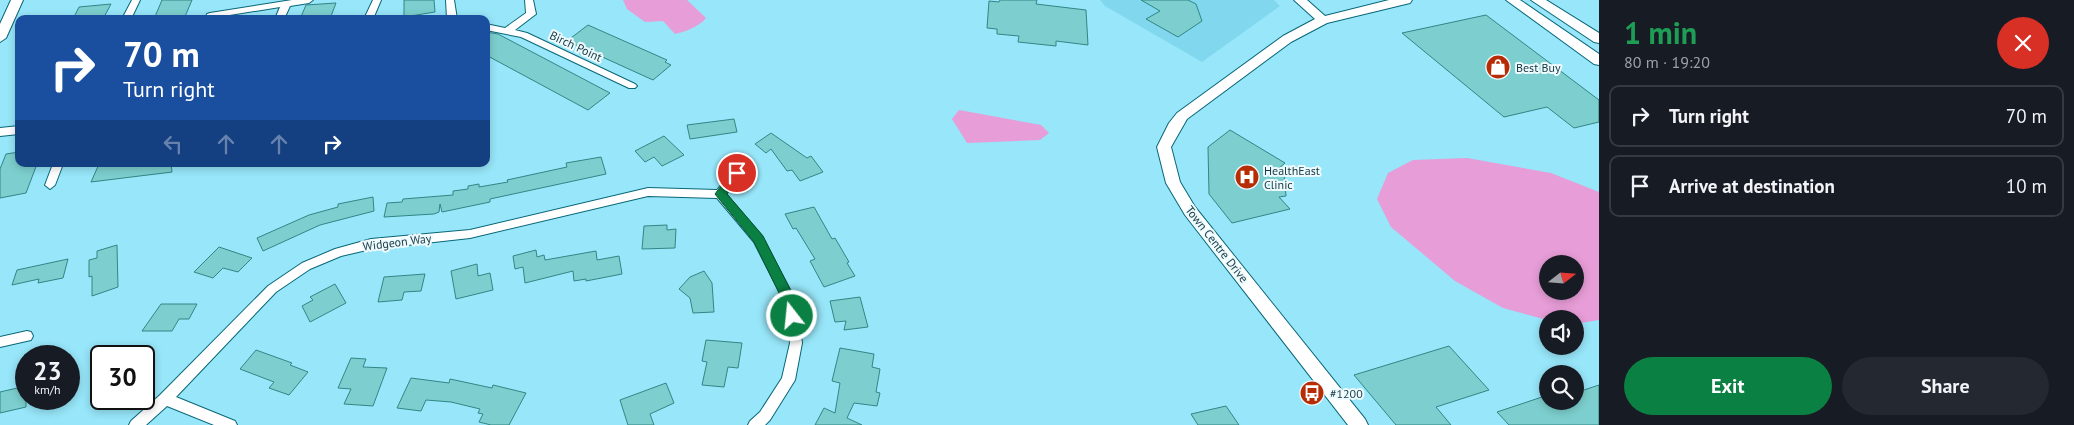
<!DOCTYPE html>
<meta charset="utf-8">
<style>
:root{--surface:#171b24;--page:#242831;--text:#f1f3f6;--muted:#9ea1a6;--line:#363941;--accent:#0b8043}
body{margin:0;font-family:"PT Sans",sans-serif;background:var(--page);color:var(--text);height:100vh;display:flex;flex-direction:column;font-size:19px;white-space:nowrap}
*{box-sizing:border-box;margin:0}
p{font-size:16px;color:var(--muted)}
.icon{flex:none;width:28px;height:28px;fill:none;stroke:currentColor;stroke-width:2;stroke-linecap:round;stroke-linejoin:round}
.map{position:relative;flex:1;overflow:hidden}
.panel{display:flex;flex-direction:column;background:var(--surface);width:475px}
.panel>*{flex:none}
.guide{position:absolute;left:15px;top:15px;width:475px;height:152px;border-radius:10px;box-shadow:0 2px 8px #0003;background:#1a4fa0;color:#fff;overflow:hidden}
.needle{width:32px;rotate:73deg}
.buttons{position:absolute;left:1539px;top:255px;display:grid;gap:10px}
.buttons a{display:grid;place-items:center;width:45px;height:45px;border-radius:50%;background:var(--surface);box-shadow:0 2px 8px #0003;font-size:25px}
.speed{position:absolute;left:15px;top:345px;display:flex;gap:10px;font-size:25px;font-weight:700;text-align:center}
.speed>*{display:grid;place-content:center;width:65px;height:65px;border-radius:50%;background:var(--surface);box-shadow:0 2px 8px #0003;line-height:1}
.speed small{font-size:12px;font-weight:400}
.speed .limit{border:2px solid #111;border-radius:8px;background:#fff;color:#111}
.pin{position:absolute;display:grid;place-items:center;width:42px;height:42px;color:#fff;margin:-21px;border:2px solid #fff;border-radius:50%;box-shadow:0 1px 5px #0007}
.me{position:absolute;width:55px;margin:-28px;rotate:344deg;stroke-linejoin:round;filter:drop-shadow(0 0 4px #0008)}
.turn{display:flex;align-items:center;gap:18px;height:105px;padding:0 25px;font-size:22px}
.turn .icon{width:65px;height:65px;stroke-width:2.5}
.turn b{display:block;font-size:35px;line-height:42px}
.lanes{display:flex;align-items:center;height:48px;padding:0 25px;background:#0003;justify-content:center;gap:25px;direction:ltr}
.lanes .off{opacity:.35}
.round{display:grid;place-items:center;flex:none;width:52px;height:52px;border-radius:26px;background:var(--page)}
.head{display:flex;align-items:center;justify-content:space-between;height:85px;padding:0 25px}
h1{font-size:30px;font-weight:700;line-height:38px;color:#1e9e55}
.button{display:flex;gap:10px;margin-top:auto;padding:10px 25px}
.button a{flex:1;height:58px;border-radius:30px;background:var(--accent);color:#fff;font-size:20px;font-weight:700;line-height:58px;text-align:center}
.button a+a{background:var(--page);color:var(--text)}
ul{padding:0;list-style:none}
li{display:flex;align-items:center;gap:15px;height:62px;margin:0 10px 8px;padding:0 15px;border:2px solid var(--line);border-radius:10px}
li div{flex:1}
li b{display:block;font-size:19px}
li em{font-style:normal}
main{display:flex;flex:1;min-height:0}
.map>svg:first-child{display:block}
.built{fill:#81d8ee}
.water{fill:#e79dd7;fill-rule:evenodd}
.building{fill:#7ccfce;stroke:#308786}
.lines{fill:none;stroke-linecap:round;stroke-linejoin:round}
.minor-casing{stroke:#086778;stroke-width:2}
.tertiary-casing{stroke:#086778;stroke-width:2}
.secondary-casing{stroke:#086778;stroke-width:2}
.minor{fill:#fff;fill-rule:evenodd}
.tertiary{fill:#fff;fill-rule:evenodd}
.secondary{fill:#fff;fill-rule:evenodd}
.route{fill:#0b8043;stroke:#07532c}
.labels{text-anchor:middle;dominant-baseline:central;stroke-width:4;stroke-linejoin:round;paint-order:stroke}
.street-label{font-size:12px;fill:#183941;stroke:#edfbff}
.poi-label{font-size:12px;fill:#183941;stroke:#edfbff;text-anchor:start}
</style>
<main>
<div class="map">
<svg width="1599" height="425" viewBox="0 0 1599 425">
<rect width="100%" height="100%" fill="#97e6f9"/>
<!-- built -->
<path class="built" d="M1100,0H1274L1280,6L1202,62L1105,6Z"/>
<!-- water -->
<path class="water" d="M623,0H687L706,18C700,26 685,32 675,34L663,21L645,22L627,9Z
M959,110L1041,125L1049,133L1040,140L967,143L952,119Z
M1467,158L1551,173L1599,192V320L1575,324V319L1547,320L1503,308L1455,281L1391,227L1377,199L1388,173L1413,160ZM1548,264H1575V291H1548Z"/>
<!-- building -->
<path class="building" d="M162,0H192L184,19H154Z
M404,0H434L435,12L404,17Z
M1000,0H1037L1036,4L1086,10L1088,45L1056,41V46L1018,42L1019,36L997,34V29L987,28L989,1L999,2Z
M1141,0H1188L1196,4L1202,21L1178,37L1146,19L1160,11Z
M336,3L330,19H300L306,5Z
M111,4L103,19H73L79,7Z
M1486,15L1599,100V122L1574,128L1547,107L1504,117L1402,33Z
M588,25L667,60L665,62L671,65L653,80L567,41Z
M486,32L498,34L610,93L588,110L486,55Z
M734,119L737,132L690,139L687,125Z
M1230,130L1285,163L1277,170L1284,174L1286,196L1279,197L1290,209L1232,223L1209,194L1208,147Z
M771,133L807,158L811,156L823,172L800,181L792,170L787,171L771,149L766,153L755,144Z
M664,136L684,155L662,166L654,157L645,162L635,151Z
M19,152V164H37L26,193L0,198V169L6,154Z
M601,157L606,174L490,199V202L442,212L440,204L439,212L434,214L384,217L387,203L402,202L403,199L453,195V191L468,189V186L479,184V187L508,182L507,180L567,167L566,163Z
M99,164H171L172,172L91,182Z
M373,197L374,211L320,225L263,251L257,238L309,215L338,207V204Z
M814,207L832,239L835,238L849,262L847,263L855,276L824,287L810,261L815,259L796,228L793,229L785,214Z
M667,225V230L676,229L675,248L642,249L644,226Z
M117,245L118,287L92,296V276L89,277V260L97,258V251Z
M219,247L252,258L238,272L223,268L213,278L194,272Z
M536,250L537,257L544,255L545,260L596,251L597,260L619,256L622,274L586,281V279L574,281L573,271L525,283L523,267L515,269L513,256Z
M68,259L63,278L38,283L39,279L12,285L17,270Z
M477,264L478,276L490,273L493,290L456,299L451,271Z
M704,271L712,283L714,312L693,313L690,298L679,289L690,277Z
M425,274L421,291L404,292L402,300L378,302L384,277Z
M335,284L346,303L310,322L302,306L313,300L310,297Z
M860,297L868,327L844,330L846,321L835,322L830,301Z
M161,304H197L189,319H179L172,331H142Z
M706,340L742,343L738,368L728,367L724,387L702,385L707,362L702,361Z
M1449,346L1489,390L1436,407L1451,425H1396L1354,375Z
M840,348L874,354L872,367L880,369L876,392L880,393L877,406L854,403L847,418L862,425H815L824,408L835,413L840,383L832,381Z
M256,350L292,363L290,365L308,372L289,395L269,388L274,382L240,369Z
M351,358L366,359L363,367L387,368L373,406L344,404L351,389L338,388Z
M411,378L449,383L450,379L492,388L493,385L526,393L509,425H491L479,422L483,414L478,413L480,409L451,402L426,400L421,411L397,408Z
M666,383L674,403L650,414L654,425H628L620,400Z
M1599,385V425H1509L1497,412L1548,395V401H1575V393Z
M26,386V407L0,413V392Z
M1226,406L1239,425H1198L1191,414Z"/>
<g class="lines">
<defs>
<path id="minor" d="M132,0H140L131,19H122Z
M292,0H313L309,3L290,6L284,19H275L280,7L205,19L207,14L210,13Z
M373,0H381L373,19H364Z
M446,0H454L457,19H447Z
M525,0H533L536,14L515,30L527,33L635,84L637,86L635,88H629L521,37L486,30V24L505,28L526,13Z
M19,126V134L0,136V128Z
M53,164H63L55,185L50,189L45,185Z
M737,169L742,173L726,194L762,236L797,303L802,343L795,380L770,420L765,425H748L750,421L760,412L782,378L790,343L785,303L754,242L717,198L648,196L470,238L371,249L341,256L310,269L276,292L176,397L235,421L237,425H214L167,406L146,425H129L131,421L160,395L268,286L302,263L335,249L371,239L470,230L648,188L717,190L733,170Z
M27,331L31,332L33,336L31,340L0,347V337Z"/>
<path id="tertiary" d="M11,0H23L6,38L0,42V24Z
M1294,0H1307L1325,16L1389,0H1412L1410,3L1327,23L1291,42L1187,119L1171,147L1180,182L1195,207L1365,419L1368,425H1348L1185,215L1166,183L1157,147L1169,123L1177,113L1283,36L1315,19Z"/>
<path id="secondary" d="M1506,0H1520L1599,54V65L1594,64Z
M1531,0H1546L1599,33V43L1594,42Z"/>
</defs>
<!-- minor casing -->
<use href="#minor" class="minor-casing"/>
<!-- tertiary casing -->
<use href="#tertiary" class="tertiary-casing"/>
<!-- secondary casing -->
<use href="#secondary" class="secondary-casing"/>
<!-- minor -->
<use href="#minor" class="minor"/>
<!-- tertiary -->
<use href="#tertiary" class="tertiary"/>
<!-- secondary -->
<use href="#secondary" class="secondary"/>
</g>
<!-- route -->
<path class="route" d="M737,169L742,173L727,194L763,236L797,303L799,316L797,320L792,321L788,320L784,303L754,242L715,194L733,170Z"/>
<!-- icons -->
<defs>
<symbol id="shop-disc" viewBox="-11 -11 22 22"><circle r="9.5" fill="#b72c02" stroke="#edfbff"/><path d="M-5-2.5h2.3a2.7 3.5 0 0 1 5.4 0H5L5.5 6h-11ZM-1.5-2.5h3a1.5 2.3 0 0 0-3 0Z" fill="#fff"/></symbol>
<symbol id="hospital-disc" viewBox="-11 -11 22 22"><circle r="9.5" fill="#b72c02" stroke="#edfbff"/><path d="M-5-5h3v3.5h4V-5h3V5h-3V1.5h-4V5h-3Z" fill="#fff"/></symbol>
<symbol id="bus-disc" viewBox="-11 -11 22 22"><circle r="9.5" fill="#b72c02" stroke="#edfbff"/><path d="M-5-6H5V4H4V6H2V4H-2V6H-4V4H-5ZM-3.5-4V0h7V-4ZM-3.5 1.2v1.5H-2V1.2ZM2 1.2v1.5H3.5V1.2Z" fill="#fff"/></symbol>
</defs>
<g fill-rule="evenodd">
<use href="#shop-disc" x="1484" y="53" width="28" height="28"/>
<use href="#hospital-disc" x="1233" y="163" width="28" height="28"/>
<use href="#bus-disc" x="1298" y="379" width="28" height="28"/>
</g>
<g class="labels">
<!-- street labels -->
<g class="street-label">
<text transform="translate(576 46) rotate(25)">Birch Point</text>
<text transform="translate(397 242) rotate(-7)">Widgeon Way</text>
<text transform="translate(1217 244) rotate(52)">Town Centre Drive</text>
</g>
<!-- poi labels -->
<g class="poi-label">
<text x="1516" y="67">Best Buy</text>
<text x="1264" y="170">HealthEast<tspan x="1264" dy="14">Clinic</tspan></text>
<text x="1330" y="393">#1200</text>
</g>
</g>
</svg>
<div class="buttons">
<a><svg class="needle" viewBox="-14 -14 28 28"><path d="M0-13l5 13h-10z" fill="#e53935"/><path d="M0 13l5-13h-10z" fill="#9ea1a6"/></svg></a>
<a><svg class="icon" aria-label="sound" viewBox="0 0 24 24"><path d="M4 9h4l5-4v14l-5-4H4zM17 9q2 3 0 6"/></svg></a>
<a><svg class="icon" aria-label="search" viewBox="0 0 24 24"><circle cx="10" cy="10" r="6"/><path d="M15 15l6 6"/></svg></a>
</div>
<div class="speed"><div>23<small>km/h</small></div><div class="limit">30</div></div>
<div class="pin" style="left:737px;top:173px;background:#d93025"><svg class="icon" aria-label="arrive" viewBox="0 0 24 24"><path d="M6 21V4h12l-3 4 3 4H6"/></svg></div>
<svg class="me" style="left:792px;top:316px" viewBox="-20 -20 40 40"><circle r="17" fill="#0b8043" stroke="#fff" stroke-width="3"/><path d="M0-11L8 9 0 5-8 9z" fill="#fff"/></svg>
<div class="guide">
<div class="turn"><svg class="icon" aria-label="right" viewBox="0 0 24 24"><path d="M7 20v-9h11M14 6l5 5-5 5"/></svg><div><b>70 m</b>Turn right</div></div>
<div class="lanes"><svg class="icon off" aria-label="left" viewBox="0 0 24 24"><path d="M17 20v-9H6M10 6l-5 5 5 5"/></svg><svg class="icon off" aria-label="ahead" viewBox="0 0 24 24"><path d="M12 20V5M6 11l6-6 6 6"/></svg><svg class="icon off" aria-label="ahead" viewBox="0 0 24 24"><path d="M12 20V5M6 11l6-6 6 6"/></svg><svg class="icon" aria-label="right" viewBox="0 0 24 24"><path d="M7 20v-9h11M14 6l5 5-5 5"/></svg></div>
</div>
</div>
<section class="panel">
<div class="head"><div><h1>1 min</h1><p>80 m · 19:20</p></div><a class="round" style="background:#d93025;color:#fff"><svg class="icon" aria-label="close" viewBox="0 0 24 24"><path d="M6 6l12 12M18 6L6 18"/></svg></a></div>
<ul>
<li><svg class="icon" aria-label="right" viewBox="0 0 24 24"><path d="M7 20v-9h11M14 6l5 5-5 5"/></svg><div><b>Turn right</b></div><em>70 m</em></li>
<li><svg class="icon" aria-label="arrive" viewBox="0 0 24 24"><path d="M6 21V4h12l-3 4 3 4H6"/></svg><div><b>Arrive at destination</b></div><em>10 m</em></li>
</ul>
<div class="button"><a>Exit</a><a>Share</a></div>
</section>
</main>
